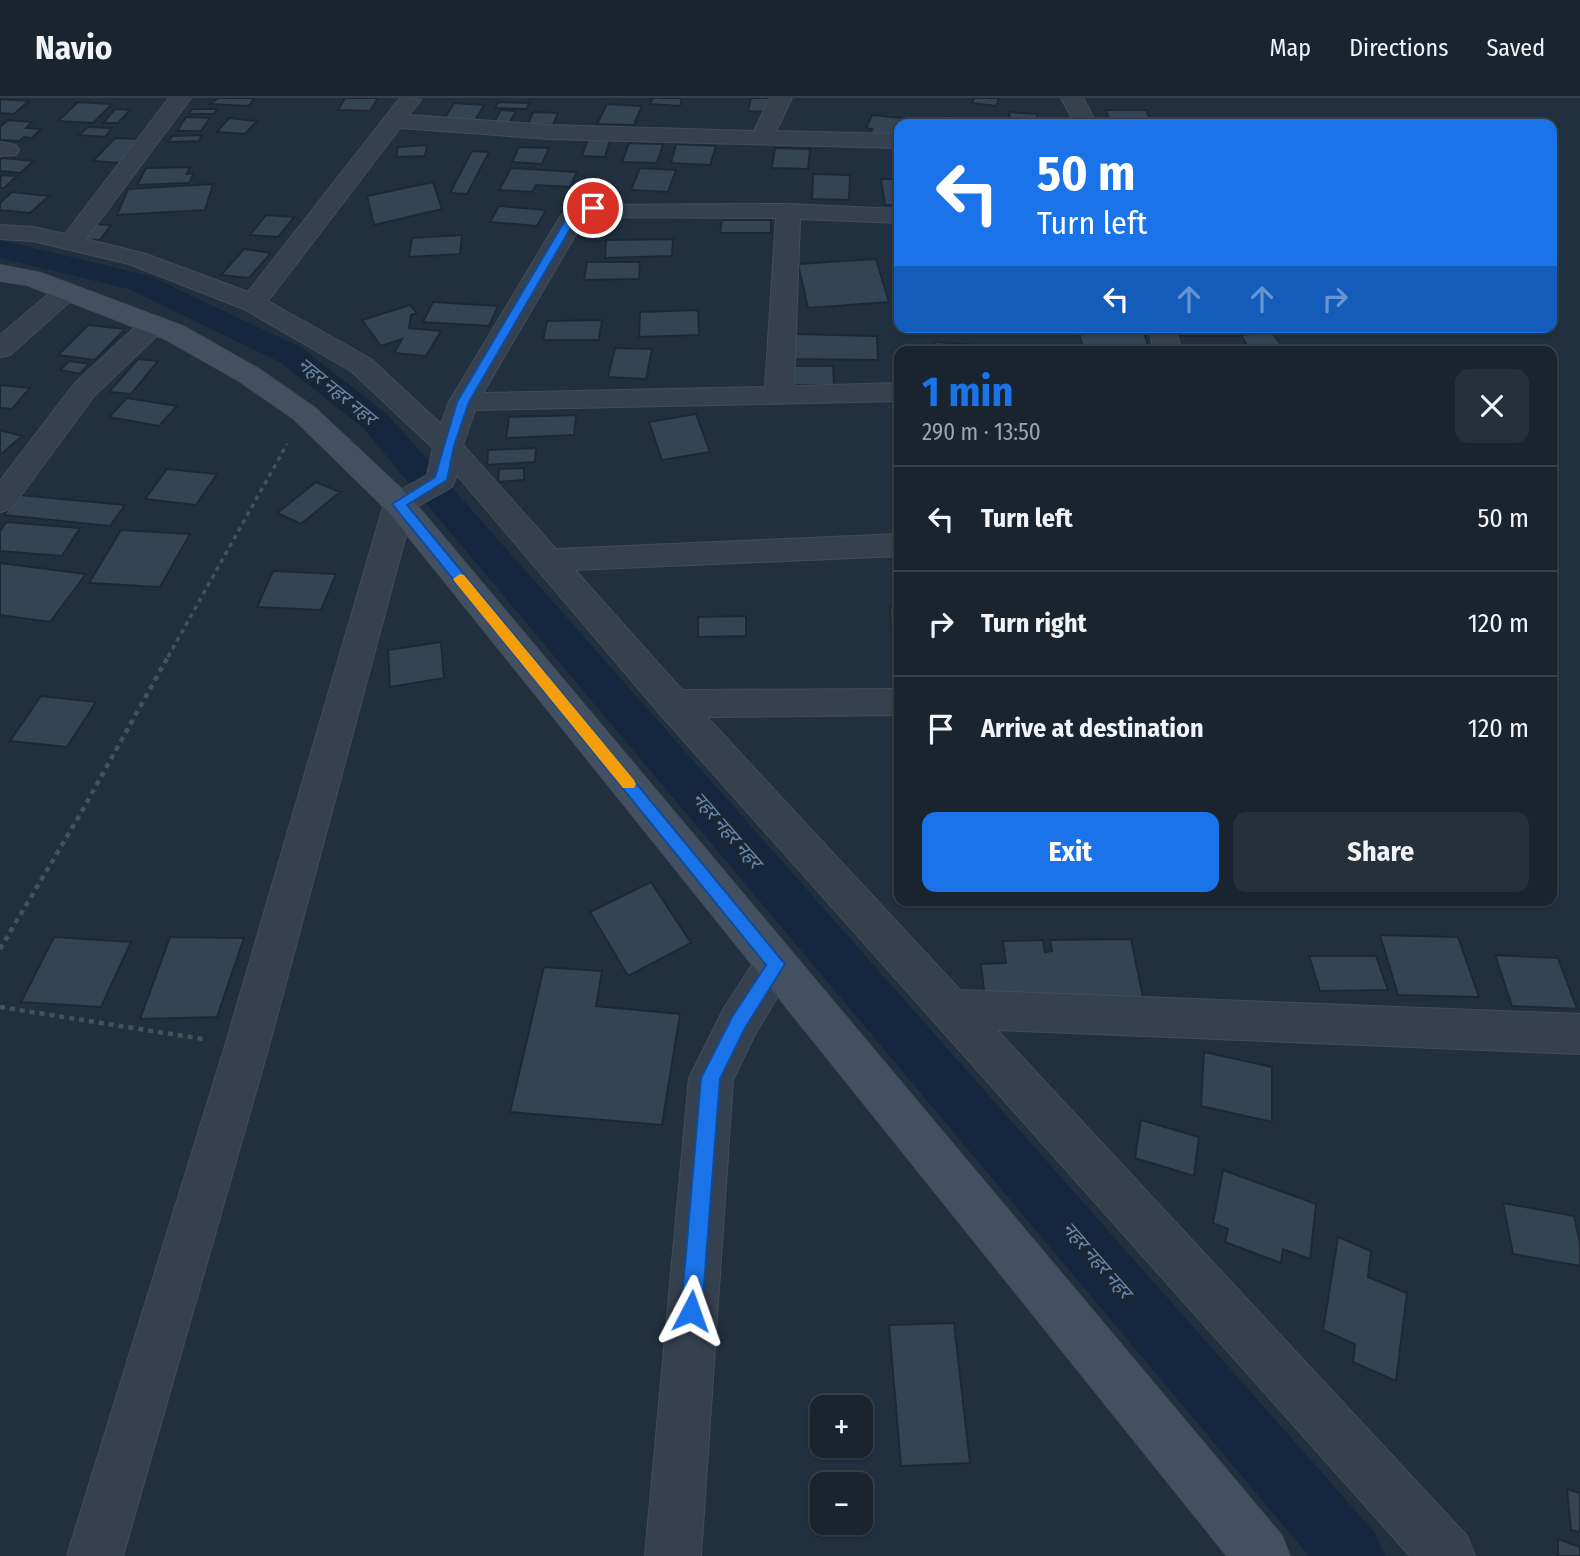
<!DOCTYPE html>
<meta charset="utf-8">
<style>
:root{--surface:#19242f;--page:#26303b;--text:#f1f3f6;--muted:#9fa4aa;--line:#37414b;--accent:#1a73e8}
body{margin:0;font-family:"Fira Sans Condensed","Noto Sans Devanagari",sans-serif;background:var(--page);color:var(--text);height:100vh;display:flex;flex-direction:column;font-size:26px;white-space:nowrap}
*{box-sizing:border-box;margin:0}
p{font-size:23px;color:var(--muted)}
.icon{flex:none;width:38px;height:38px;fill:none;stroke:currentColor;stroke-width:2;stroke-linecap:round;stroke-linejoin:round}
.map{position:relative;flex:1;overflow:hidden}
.details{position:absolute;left:894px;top:248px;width:663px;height:560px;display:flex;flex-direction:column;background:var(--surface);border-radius:14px;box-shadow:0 2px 5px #0004,0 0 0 2px var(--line)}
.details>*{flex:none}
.guide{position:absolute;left:894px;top:21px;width:663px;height:214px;border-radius:14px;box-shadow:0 2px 5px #0004,0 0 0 2px var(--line);background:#1a73e8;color:#fff;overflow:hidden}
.controls{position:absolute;left:810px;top:1297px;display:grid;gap:14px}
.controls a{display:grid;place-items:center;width:63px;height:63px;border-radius:14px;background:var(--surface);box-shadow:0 2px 5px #0004,0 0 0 2px var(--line);font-size:35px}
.pin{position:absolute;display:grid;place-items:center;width:60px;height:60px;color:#fff;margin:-30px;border:4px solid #fff;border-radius:50%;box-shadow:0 2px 7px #0007}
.me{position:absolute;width:77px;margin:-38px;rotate:4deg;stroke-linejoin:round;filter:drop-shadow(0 0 5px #0008)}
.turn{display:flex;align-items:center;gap:24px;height:147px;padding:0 28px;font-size:32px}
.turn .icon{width:91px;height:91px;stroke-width:2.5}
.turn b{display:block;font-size:49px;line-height:60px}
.lanes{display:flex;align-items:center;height:66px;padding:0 28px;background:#0003;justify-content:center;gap:35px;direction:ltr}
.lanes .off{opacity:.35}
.round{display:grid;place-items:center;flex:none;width:74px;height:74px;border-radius:14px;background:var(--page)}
.head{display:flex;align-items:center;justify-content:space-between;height:119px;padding:0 28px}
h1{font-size:42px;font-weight:700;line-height:52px;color:var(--accent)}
.button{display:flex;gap:14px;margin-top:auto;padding:14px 28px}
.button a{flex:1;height:80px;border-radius:14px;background:var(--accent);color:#fff;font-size:28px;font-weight:700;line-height:80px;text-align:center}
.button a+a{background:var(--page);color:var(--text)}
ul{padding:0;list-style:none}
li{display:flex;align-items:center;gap:21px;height:105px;padding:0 28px;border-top:2px solid var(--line)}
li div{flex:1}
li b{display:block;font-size:26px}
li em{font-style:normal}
header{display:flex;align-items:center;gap:42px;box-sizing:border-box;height:98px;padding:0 35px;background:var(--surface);border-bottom:2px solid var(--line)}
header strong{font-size:33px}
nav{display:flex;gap:38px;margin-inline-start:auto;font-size:24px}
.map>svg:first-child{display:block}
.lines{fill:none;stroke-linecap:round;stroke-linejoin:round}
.canal{fill:#14273e;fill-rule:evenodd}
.building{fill:#345;stroke:#1d2836;stroke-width:2}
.street-casing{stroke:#424d5b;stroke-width:2}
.secondary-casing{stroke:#424d5b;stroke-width:2}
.path-far1{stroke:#3c5758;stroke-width:3.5;stroke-dasharray:4.5 4.5;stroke-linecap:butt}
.path{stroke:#3c5758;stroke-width:4.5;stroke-dasharray:5 5;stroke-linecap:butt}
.street{fill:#35414f;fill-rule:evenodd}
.secondary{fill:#435062;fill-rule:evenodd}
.route{fill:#1a73e8;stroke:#114b97;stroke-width:2}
.slow{fill:#f59e0b}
.labels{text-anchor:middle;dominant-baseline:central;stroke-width:7;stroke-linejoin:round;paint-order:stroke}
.water-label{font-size:19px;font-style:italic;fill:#6789ac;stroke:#1b2634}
</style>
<header>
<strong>Navio</strong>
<nav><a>Map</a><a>Directions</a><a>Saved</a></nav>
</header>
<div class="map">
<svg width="1580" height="1458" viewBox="0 0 1580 1458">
<rect width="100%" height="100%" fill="#21303f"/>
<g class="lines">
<!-- canal -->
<path class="canal" d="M0,142L150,178L302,250L387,316L1375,1435L1385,1458H1309L363,330L280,264L129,191L0,160Z"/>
</g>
<!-- building -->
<path class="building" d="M218,0H254L249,8L210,6Z
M345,0H378L370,13L338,12Z
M653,0H682L680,8L650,6Z
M751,0H772L769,14L748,13Z
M974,0H999L996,8L972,5Z
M0,1L29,3L14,16L0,15Z
M78,4L112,6L93,25L58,23Z
M498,4L529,5L527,11L495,10Z
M454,5L484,7L474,24L443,23Z
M607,6L642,8L634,27L597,26Z
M115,11L130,12L118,25H103Z
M192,11H217L214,16H189Z
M501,12L516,13L508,27L493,26Z
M1106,12H1146L1151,23L1110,24Z
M533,14L558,15L553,27L528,26Z
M1009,14L1037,16V26H1010Z
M872,17L910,21L908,26H900V40L870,37L872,31L866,30Z
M186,19L210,20L201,33H177Z
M947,19L983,23L982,26H945Z
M229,20L257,23L245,36L217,34Z
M8,22L32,24L26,30L41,31L32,40L24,39L19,43L0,42V29Z
M88,29L112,30L105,39L79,37Z
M202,37L199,43L169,44L172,38Z
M115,40L144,41L122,65L93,63Z
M588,41H610L605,59L582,58Z
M629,45L663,46L657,65L622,64Z
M676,46L716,48L710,67L671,65Z
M427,47L425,58L396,59L398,49Z
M519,49L549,50L542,66L512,64Z
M775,50L810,51L808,71L772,70Z
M472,53L489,54L467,96L450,95Z
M3,60L34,63L20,75L0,73V62Z
M190,69L187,76L194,75L189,85L137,87L146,70Z
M511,70L577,74L570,89L536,87L532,94L499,92Z
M640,70L676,72L668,94L631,92Z
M813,76L850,77L849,102L812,101Z
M1,77L17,78L4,90H0Z
M881,81H900V107H885Z
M433,84L442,111L374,127L367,98Z
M213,86L205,112L117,117L128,91Z
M12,94L49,98L30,115L0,112V105Z
M499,108L546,112L537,128L490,124Z
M266,117L294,119L278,139L250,137Z
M722,122H771V135H720Z
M93,126L111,127L100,142L82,141Z
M462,137L460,156L409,159L412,140Z
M673,141L672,158L605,160L606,142Z
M244,151L271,155L249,180L221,177Z
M876,161L889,204L808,210L798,166Z
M587,164H640L639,181L584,182Z
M433,204L498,208L489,228L423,224Z
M410,207L417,215L411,217L409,230L441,233L426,258L394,255L402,241L381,248L362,222Z
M698,212L699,237L639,239L640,214Z
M602,222L599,242H543L547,223Z
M88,227L125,231L95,262L58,257Z
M1176,229H1234L1238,238H1179Z
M1079,234H1144L1150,254H1084Z
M1272,234L1286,254H1251L1241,237Z
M795,236L877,238L878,262L794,261Z
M934,244L977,247V254H934Z
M615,250L652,251L646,281L608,279Z
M138,261L158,263L131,296L109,294Z
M69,263L89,266L79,276L60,272Z
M792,268H833L834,287H793Z
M0,287L30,290L12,311L0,310Z
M127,300L177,308L159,328L109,319Z
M696,316L710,354L662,362L649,324Z
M576,317L574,337L506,340L509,319Z
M0,332L22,338L0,357Z
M536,350L535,364L487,367L488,352Z
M524,370V382L498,384L499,371Z
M167,371L217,376L196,407L145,401Z
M316,384L340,394L301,426L277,415Z
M20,397L125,407L110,428L4,417Z
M6,424L80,430L62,458L0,453V433Z
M121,432L190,436L160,489L89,485Z
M0,465L86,476L50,524L0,517Z
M273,473L336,476L321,512L257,509Z
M890,509H900V533H891Z
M746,518V538L698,539V519Z
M441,544L444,580L390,589L388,552Z
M41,598L96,604L67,649L10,643Z
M651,784L691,845L628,878L590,814Z
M1380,837L1458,839L1479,899L1398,897Z
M54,839L131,844L101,909L21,904Z
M170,839L244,840L217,919L140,921Z
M1131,841L1143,899L985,901L981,866L1006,865L1003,843L1043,842L1045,854L1052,853L1050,842Z
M1495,857L1558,860L1577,911L1512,908Z
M1309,858H1376L1388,892L1320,893Z
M544,869L602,873L596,908L680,916L662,1027L510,1014Z
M1204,954L1272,969V1024L1201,1008Z
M1141,1022L1199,1039L1194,1078L1135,1060Z
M1223,1072L1316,1106L1310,1161L1283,1151L1281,1165L1225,1144L1228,1131L1213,1125Z
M1503,1105L1574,1118L1580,1145V1168L1513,1156Z
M1338,1139L1371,1153L1368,1179L1407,1195L1396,1283L1353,1264L1355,1246L1323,1232Z
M954,1225L970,1365L901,1368L889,1227Z
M1567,1391L1580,1395V1434L1571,1432Z
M1558,1441L1580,1449V1458H1558Z"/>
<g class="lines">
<defs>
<path id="street" d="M169,0H191L86,141L146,156L248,194L400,0L421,2L409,17L549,27L754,33L770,0H792L776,33L900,36V50L549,41L400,30L268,203L371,261L441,326L449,304L560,119L572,107L788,106L900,111V125L800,121L794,288L900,285V303L475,312L463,347L556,451L900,436V458L575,472L682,592L900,591V617L707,619L960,892L1580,916V956L997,932L1467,1438L1475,1458H1410L660,616L457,377L452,389L413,411L269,948L123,1458H67L225,948L384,406L388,399L427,377L433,350L351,273L244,211L129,166L33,143L0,141V127L33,129L65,136ZM586,119L776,120L765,289L483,295Z
M1061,0H1083L1097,26H1075Z
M0,44L16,47L19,52L16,57L0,58Z
M67,185L76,188L80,193L76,198L10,257L0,259V237L58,188Z
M154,218L163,220L167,226L163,232L94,298L11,411L0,414V383L74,286L145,220Z
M1149,229H1175L1182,254H1154Z
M776,847L791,853L797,866L754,938L733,982L701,1458H645L689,980L724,910L761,853Z"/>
<path id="secondary" d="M0,167L41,175L185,229L259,271L314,309L410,399L1282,1438L1290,1458H1227L388,413L294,321L239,283L165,241L27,187L0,183Z"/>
</defs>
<!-- street casing -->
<use href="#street" class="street-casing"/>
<!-- secondary casing -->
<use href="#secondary" class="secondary-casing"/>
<!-- path-far1 -->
<path class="path-far1" d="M168,559L287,346"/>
<!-- path -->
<path class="path" d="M0,851L78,720L169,557
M0,909L203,941"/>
<!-- street -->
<use href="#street" class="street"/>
<!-- secondary -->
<use href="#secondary" class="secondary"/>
</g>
<!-- route -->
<path class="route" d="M593,107L597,108V112L583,114L576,121L469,304L454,348L447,382L407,407L785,866L745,930L720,981L702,1213L699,1220L691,1223L684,1220L681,1213L701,980L732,919L766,867L392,406L435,379L457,304L567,119L577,109Z"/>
<!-- slow -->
<path class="slow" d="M460,476L464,477L634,682L636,686L634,690H623L455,484L453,481Z"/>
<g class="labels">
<!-- water labels -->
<g class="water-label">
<text transform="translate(337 293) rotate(39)">नहर नहर नहर</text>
<text transform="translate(727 732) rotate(49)">नहर नहर नहर</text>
<text transform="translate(1097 1162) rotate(49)">नहर नहर नहर</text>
</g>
</g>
</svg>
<div class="controls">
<a>+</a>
<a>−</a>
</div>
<div class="pin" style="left:593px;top:110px;background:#d93025"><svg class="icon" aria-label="arrive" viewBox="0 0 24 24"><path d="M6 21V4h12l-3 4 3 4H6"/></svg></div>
<svg class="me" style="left:691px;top:1213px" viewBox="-20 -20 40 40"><path d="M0-17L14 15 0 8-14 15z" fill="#1a73e8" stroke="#fff" stroke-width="4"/></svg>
<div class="guide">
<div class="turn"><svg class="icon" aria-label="left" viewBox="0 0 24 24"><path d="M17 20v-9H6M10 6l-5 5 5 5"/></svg><div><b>50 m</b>Turn left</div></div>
<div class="lanes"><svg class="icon" aria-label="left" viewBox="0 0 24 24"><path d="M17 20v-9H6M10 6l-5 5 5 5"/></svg><svg class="icon off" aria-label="ahead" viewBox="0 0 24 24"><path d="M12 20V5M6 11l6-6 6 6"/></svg><svg class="icon off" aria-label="ahead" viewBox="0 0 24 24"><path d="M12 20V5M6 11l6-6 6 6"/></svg><svg class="icon off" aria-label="right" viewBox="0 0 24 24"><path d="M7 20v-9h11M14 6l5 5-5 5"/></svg></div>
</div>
<section class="details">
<div class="head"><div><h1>1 min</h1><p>290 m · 13:50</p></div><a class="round"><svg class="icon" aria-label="close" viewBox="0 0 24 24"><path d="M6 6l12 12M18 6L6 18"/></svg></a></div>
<ul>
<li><svg class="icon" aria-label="left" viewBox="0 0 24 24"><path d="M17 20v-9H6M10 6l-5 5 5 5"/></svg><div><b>Turn left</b></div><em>50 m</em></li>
<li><svg class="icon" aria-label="right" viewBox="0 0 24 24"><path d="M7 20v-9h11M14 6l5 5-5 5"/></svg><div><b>Turn right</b></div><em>120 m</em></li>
<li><svg class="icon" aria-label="arrive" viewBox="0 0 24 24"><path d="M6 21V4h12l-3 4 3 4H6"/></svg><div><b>Arrive at destination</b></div><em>120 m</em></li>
</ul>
<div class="button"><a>Exit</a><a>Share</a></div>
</section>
</div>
